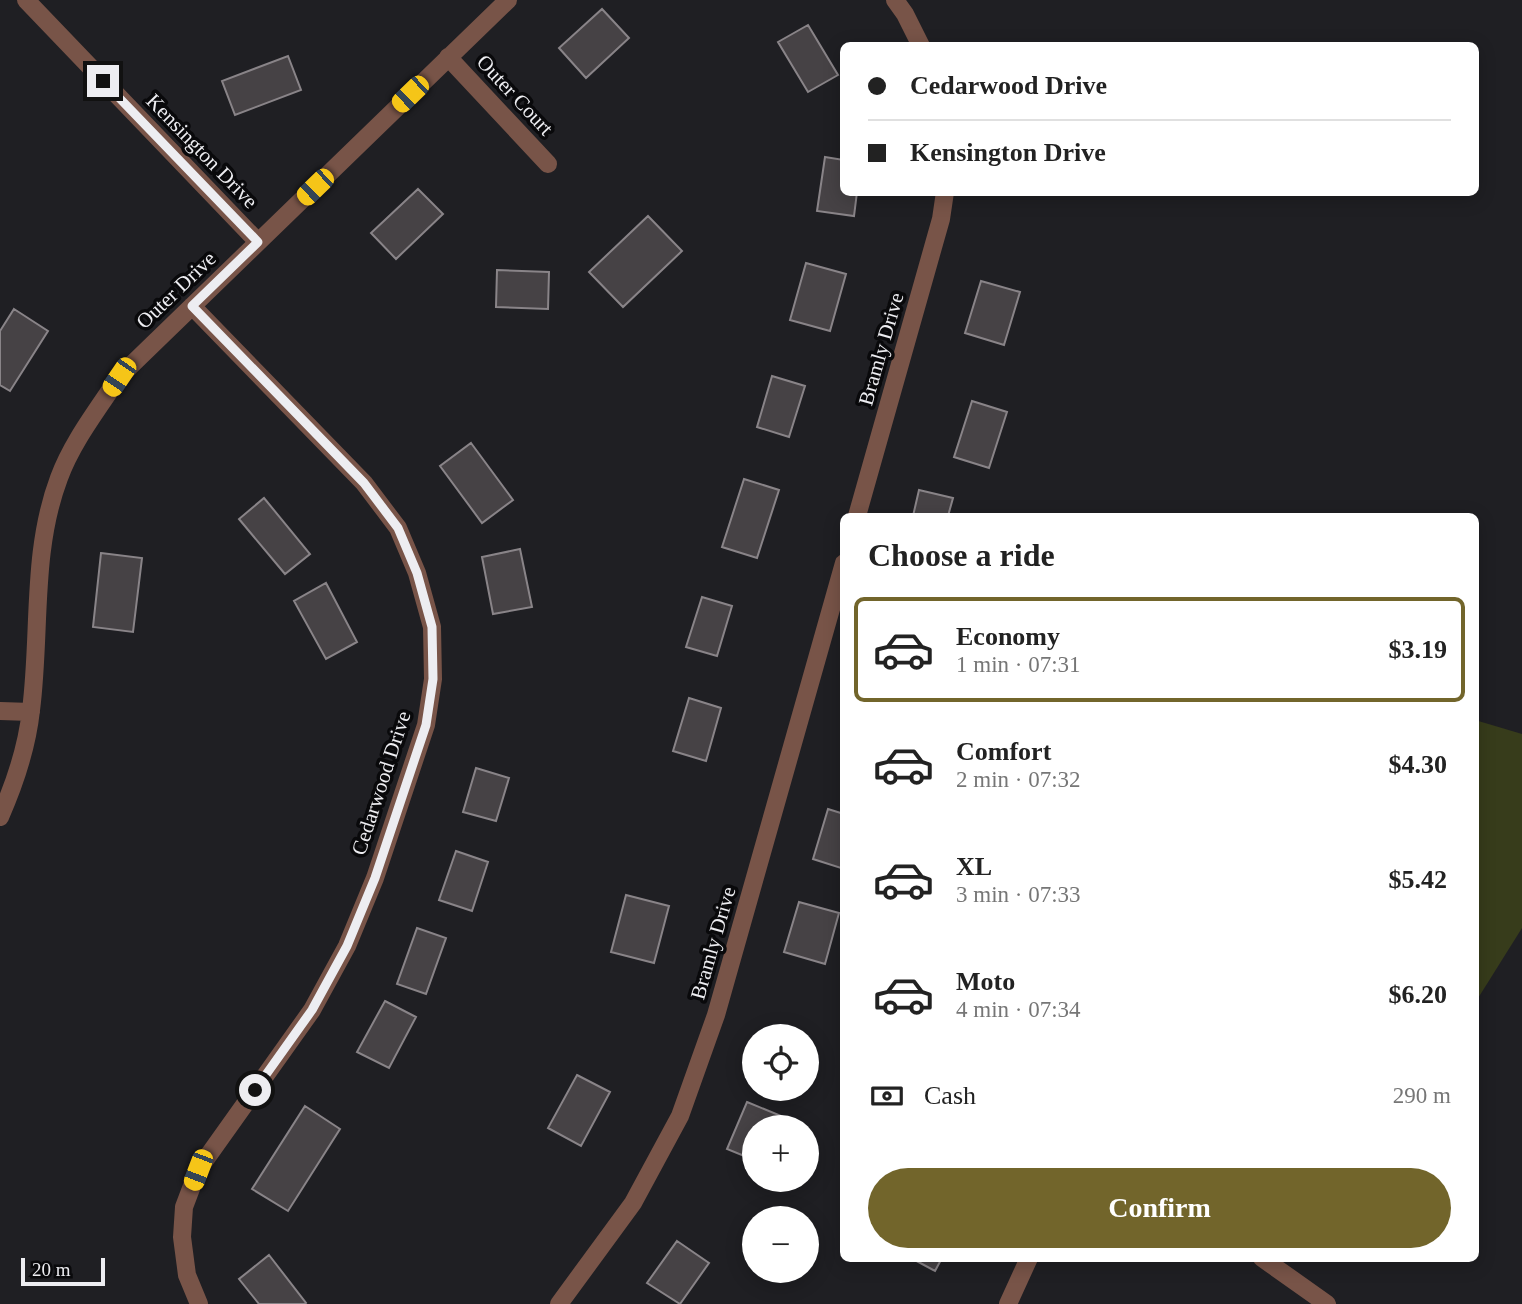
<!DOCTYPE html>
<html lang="en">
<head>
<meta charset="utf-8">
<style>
	:root { --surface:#fff; --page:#f6f6f6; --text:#222; --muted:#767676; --line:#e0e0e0; --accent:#72652b }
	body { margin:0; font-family:"Times New Roman",serif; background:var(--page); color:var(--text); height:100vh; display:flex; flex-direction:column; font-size:26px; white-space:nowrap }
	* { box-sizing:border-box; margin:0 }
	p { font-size:23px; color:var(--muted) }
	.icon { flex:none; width:38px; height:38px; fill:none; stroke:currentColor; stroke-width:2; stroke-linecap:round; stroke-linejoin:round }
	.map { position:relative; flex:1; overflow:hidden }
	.sheet { position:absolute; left:840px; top:513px; width:639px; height:749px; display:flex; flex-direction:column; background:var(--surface); border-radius:10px; box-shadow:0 4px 18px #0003 }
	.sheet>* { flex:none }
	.top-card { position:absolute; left:840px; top:42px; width:639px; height:154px; border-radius:10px; box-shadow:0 4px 18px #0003; display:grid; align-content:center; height:154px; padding:0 28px; background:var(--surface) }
	.fabs { position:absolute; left:742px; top:1024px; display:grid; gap:14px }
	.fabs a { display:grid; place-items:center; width:77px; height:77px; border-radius:50%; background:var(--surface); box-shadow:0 4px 18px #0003; font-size:35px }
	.scale { position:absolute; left:21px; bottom:18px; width:84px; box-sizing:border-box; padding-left:7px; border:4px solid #ededf1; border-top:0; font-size:19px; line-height:24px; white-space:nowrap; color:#ededf1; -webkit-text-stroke:5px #09090b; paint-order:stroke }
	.end { position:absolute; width:32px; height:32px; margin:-16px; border:9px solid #ededf1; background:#111; box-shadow:0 0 0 4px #111 }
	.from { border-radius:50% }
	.car { position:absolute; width:21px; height:42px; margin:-21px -10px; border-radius:9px; box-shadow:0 0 5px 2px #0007; background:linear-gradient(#f5c518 24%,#345 0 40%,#f5c518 0 76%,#345 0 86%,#f5c518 0) }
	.top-card b { display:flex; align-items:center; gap:24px; height:66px; font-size:26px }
	.top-card b+b { border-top:2px solid var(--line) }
	.top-card i { width:18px; height:18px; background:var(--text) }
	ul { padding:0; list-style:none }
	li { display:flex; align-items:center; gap:21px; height:105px; margin:0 14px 10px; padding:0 14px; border:4px solid transparent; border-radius:10px }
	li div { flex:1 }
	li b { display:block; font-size:26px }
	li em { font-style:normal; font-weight:700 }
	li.selected { border-color:var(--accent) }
	li>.icon { width:63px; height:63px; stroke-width:1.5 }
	h2 { padding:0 28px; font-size:32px; line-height:84px }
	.pay { display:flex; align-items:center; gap:18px; height:77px; padding:0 28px; font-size:26px }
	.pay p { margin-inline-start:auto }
	.action { display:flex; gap:14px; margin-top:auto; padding:14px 28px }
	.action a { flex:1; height:80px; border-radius:42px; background:var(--accent); color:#fff; font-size:28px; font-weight:700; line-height:80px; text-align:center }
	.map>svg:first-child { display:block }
	.green { fill:#373c1b }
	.building { fill:#464245; stroke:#898488; stroke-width:2 }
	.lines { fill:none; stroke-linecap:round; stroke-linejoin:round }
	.minor { stroke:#785448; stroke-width:18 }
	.route { stroke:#ededf1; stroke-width:9 }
	.labels { text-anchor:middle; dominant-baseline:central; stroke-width:7; stroke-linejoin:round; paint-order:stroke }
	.street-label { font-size:21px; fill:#ededf1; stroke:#09090b }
</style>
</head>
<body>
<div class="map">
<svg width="1522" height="1304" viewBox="0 0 1522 1304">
	<rect width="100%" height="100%" fill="#1f1f23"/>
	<path class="green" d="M1475 720 1522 734V928L1475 1003Z"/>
	<path class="building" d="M602 9 629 38 586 78 559 48Z
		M808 25 838 75 808 92 778 42Z
		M288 56 301 90 235 115 222 81Z
		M825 157 844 160V192H857L854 216 817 211Z
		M418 189 443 214 396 259 371 233Z
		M648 216 682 251 623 307 589 272Z
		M806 263 846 274 830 331 790 320Z
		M497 270 549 272 548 309 496 307Z
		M981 281 1020 292 1004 345 965 333Z
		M14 309 48 331 10 391 0 385V331Z
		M772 376 805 386 789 437 757 427Z
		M972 401 1007 412 989 468 954 457Z
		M471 443 513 500 482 523 440 466Z
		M744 479 779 490 757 558 722 547Z
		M919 490 953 498 948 516H913Z
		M264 498 310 554 285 574 239 519Z
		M520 549 532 607 493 614 482 557Z
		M101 553 142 558 133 632 93 627Z
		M326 583 357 642 326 659 294 601Z
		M702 597 732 606 717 656 686 647Z
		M689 698 721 708 706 761 673 751Z
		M476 768 509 778 496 821 463 812Z
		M828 809 844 814V869L813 859Z
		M456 851 488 862 472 911 439 900Z
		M626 895 669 906 654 963 611 952Z
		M799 902 839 913 825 964 784 952Z
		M417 928 446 938 426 994 397 984Z
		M385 1001 416 1017 389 1068 357 1052Z
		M577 1075 610 1092 581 1146 548 1128Z
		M747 1102 786 1118 782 1127H754V1160L727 1149Z
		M305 1106 340 1129 288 1211 252 1189Z
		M677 1241 709 1263 680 1304 647 1283Z
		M269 1255 306 1303 305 1304H259L239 1279Z
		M911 1258H942L935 1271Z"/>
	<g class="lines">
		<path class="minor" d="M26 0 258 242
			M895 0 905 14 921 46
			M448 57 548 164
			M192 306 364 483 398 528 417 573 432 627 433 679 426 725 375 878 347 946 312 1010 198 1170 184 1207 182 1237 187 1275 199 1304
			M857 516 941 219 945 192
			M0 711 31 712
			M0 817C15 783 27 747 31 710 41 632 31 552 59 478 72 442 98 409 119 377L508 0
			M1262 1258 1327 1304
			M559 1304 633 1203 680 1116 716 1015 844 563
			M1008 1304 1029 1258"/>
	</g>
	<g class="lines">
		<path class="route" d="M103 81 258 242 192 306 364 483 398 528 417 573 432 627 433 679 426 725 375 878 347 946 312 1010 255 1090"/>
	</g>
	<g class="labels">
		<g class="street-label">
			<text transform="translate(515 95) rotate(47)">Outer Court</text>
			<text transform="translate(202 151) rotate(46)">Kensington Drive</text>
			<text transform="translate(176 290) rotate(-44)">Outer Drive</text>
			<text transform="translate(881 349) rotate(-74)">Bramly Drive</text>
			<text transform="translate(381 783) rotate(-72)">Cedarwood Drive</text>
			<text transform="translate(713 943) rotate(-74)">Bramly Drive</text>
		</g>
	</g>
</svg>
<div class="fabs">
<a><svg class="icon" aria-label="locate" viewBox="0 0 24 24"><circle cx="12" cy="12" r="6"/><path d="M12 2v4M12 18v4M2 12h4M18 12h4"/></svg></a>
<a>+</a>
<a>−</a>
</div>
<div class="scale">20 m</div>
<i class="end from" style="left:255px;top:1090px"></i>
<i class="end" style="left:103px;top:81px"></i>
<i class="car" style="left:410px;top:94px;rotate:226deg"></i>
<i class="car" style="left:315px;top:187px;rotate:226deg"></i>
<i class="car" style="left:119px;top:377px;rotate:214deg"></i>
<i class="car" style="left:198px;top:1170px;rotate:201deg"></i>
<div class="top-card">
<b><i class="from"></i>Cedarwood Drive</b>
<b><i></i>Kensington Drive</b>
</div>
<section class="sheet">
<h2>Choose a ride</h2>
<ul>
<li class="selected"><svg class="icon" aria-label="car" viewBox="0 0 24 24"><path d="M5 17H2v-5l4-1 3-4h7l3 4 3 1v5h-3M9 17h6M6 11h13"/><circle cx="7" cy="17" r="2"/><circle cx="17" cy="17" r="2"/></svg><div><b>Economy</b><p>1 min · 07:31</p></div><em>$3.19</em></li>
<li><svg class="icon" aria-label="car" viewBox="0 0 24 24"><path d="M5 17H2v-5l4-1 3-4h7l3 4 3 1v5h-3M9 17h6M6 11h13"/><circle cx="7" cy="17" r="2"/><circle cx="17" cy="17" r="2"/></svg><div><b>Comfort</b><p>2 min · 07:32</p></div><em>$4.30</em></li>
<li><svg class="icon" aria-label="car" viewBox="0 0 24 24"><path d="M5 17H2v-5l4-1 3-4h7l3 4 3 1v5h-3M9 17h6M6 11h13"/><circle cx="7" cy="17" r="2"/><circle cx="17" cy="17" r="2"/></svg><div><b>XL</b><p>3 min · 07:33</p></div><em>$5.42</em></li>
<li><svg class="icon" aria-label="car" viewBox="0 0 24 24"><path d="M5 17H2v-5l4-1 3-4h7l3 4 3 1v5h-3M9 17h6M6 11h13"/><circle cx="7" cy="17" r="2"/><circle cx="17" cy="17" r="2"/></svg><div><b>Moto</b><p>4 min · 07:34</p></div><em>$6.20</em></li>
</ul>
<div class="pay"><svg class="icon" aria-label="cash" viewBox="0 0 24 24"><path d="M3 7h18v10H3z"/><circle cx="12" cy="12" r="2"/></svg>Cash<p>290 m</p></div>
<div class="action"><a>Confirm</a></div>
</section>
</div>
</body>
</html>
